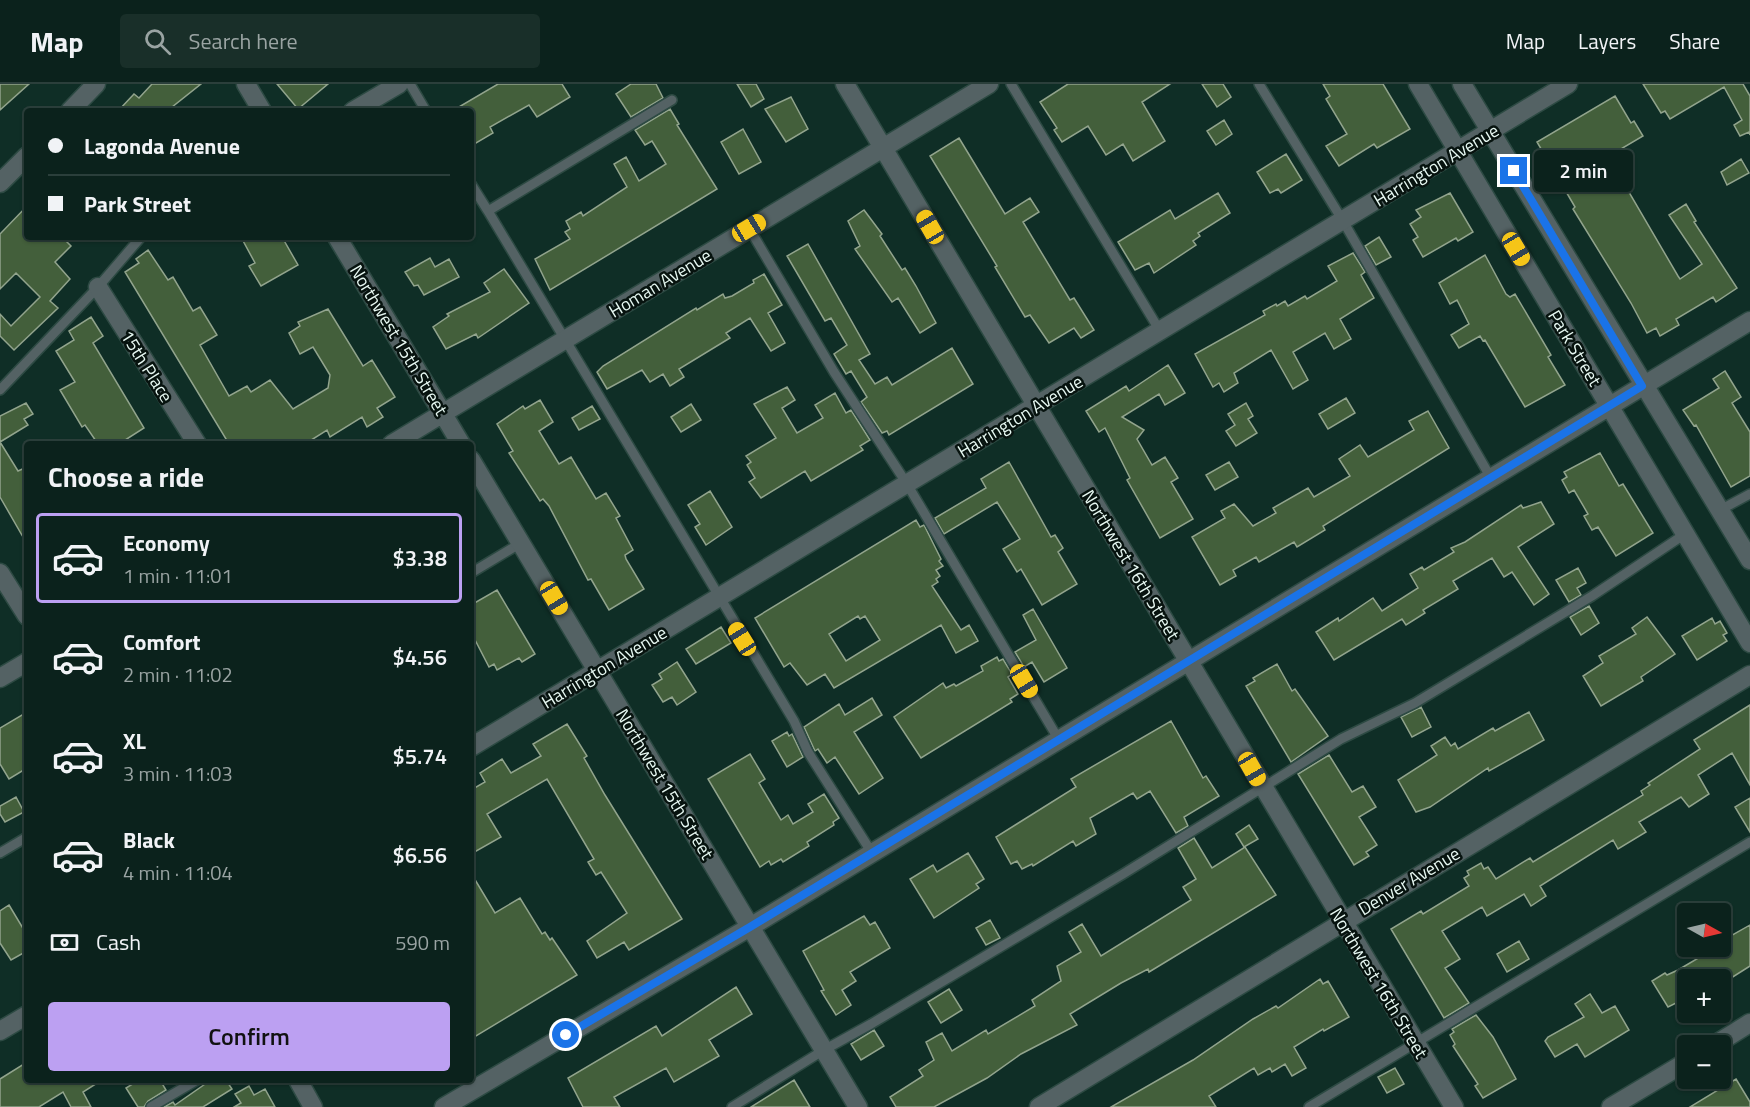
<!DOCTYPE html>
<html lang="en">
<head>
<meta charset="utf-8">
<style>
	:root { --surface:#0b221c; --page:#192f29; --text:#f1f3f6; --muted:#9aa4a3; --line:#2b3f3b; --accent:#bca0f2 }
	body { margin:0; font-family:"Titillium Web",sans-serif; background:var(--page); color:var(--text); height:100vh; display:flex; flex-direction:column; font-size:22px; white-space:nowrap }
	* { box-sizing:border-box; margin:0 }
	p { font-size:20px; color:var(--muted) }
	.icon { flex:none; width:33px; height:33px; fill:none; stroke:currentColor; stroke-width:2; stroke-linecap:round; stroke-linejoin:round }
	.map { position:relative; flex:1; overflow:hidden }
	.panel { position:absolute; left:24px; top:357px; width:450px; height:642px; display:flex; flex-direction:column; background:var(--surface); border-radius:6px; box-shadow:0 2px 4px #0004,0 0 0 2px var(--line) }
	.panel>* { flex:none }
	.top-card { position:absolute; left:24px; top:24px; width:450px; height:132px; border-radius:6px; box-shadow:0 2px 4px #0004,0 0 0 2px var(--line); display:grid; align-content:center; height:132px; padding:0 24px; background:var(--surface) }
	.needle { width:39px; rotate:98deg }
	.buttons { position:absolute; left:1677px; top:819px; display:grid; gap:12px }
	.buttons a { display:grid; place-items:center; width:54px; height:54px; border-radius:6px; background:var(--surface); box-shadow:0 2px 4px #0004,0 0 0 2px var(--line); font-size:30px }
	.end { position:absolute; width:27px; height:27px; margin:-14px; border:8px solid #1a73e8; background:#fff; box-shadow:0 0 0 3px #fff }
	.from { border-radius:50% }
	.bubble { position:absolute; height:42px; border-radius:6px; background:var(--surface); box-shadow:0 2px 4px #0004,0 0 0 2px var(--line); font-size:20px; font-weight:600; line-height:42px; text-align:center }
	.car { position:absolute; width:18px; height:36px; margin:-18px -9px; border-radius:8px; box-shadow:0 0 4px 2px #0007; background:linear-gradient(#f5c518 24%,#345 0 40%,#f5c518 0 76%,#345 0 86%,#f5c518 0) }
	.top-card b { display:flex; align-items:center; gap:21px; height:57px; font-size:22px }
	.top-card b+b { border-top:2px solid var(--line) }
	.top-card i { width:15px; height:15px; background:var(--text) }
	ul { padding:0; list-style:none }
	li { display:flex; align-items:center; gap:18px; height:90px; margin:0 12px 9px; padding:0 12px; border:3px solid transparent; border-radius:6px }
	li div { flex:1 }
	li b { display:block; font-size:22px }
	li em { font-style:normal; font-weight:600 }
	li.current { border-color:var(--accent) }
	li>.icon { width:54px; height:54px; stroke-width:1.5 }
	h2 { padding:0 24px; font-size:27px; line-height:72px }
	.pay { display:flex; align-items:center; gap:15px; height:66px; padding:0 24px; font-size:22px }
	.pay p { margin-inline-start:auto }
	.button { display:flex; gap:12px; margin-top:auto; padding:12px 24px }
	.button a { flex:1; height:69px; border-radius:6px; background:var(--accent); color:#111; font-size:24px; font-weight:600; line-height:69px; text-align:center }
	header { display:flex; align-items:center; gap:36px; box-sizing:border-box; height:84px; padding:0 30px; background:var(--surface); border-bottom:2px solid var(--line) }
	header strong { font-size:28px }
	nav { display:flex; gap:33px; margin-inline-start:auto; font-size:21px }
	.search { width:420px; height:54px; background:var(--page); display:flex; align-items:center; gap:15px; box-sizing:border-box; padding:0 21px; border-radius:6px; color:var(--muted); font-size:22px }
	.map>svg:first-child { display:block }
	.building { fill:#435f3b; stroke:#92a48d; stroke-width:1.5; fill-rule:evenodd }
	.lines { fill:none; stroke-linecap:round; stroke-linejoin:round }
	.lane-casing { stroke:#2d4a43; stroke-width:12 }
	.street-casing { stroke:#2d4a43; stroke-width:21 }
	.lane { stroke:#546264; stroke-width:9 }
	.street { stroke:#546264; stroke-width:18 }
	.route { stroke:#1a73e8; stroke-width:8 }
	.labels { text-anchor:middle; dominant-baseline:central; stroke-width:5; stroke-linejoin:round; paint-order:stroke }
	.street-label { font-size:18px; fill:#e7f8f2; stroke:#07130f }
</style>
</head>
<body>
<header>
<strong>Map</strong>
<div class="search"><svg class="icon" aria-label="search" viewBox="0 0 24 24"><circle cx="10" cy="10" r="6"/><path d="M15 15l6 6"/></svg>Search here</div>
<nav><a>Map</a><a>Layers</a><a>Share</a></nav>
</header>
<div class="map">
<svg width="1750" height="1023" viewBox="0 0 1750 1023">
	<rect width="100%" height="100%" fill="#0f2e26"/>
	<path class="building" d="M0 0H29L0 26Z
		M152 0H201L167 27H118L134 10 139 14Z
		M277 0H328L298 25Z
		M498 0H562L570 13 537 33 529 21 490 43 493 49 471 62V27H452Z
		M631 0H656L663 14 631 33 616 10Z
		M737 0H756L764 15 751 23Z
		M1068 0H1170L1142 18 1165 57 1133 77 1123 60 1106 71 1088 42 1062 58 1054 46 1057 44 1040 18Z
		M1202 0H1223L1231 13 1217 23Z
		M1323 0H1383L1410 45 1377 64 1374 60 1339 82 1326 62 1347 50 1326 15 1330 12Z
		M1643 0H1743L1750 12V51L1749 48 1740 52 1734 41 1742 36 1724 3 1670 35 1665 27 1661 29Z
		M1615 12 1631 39 1634 37 1643 52 1614 69 1629 94 1623 98 1678 192 1680 195 1702 180 1669 131 1686 120 1696 137 1694 138 1737 204 1716 218 1713 213 1676 235 1679 241 1660 252 1656 244 1647 249 1631 219 1573 125 1575 123 1537 58Z
		M791 13 808 45 786 58 765 25Z
		M670 25 679 40 677 41 717 105 550 206 535 175 570 155 565 148 570 145 566 137 581 128 583 132 627 103 614 80 626 73 639 97 666 80 652 57 645 61 635 46Z
		M1224 36 1232 50 1216 61 1207 47Z
		M743 45 761 78 739 90 721 58Z
		M959 54 1005 130 1030 114 1039 128 1023 138 1070 216 1074 214 1094 246 1081 254 1074 244 1049 259 1030 231 1025 233 995 183 997 182 930 72Z
		M1286 70 1302 96 1281 109 1278 105 1270 109 1257 88Z
		M1741 75 1749 89 1727 101 1721 88Z
		M1218 109 1230 129 1198 149 1200 152 1193 157 1196 161 1154 189 1149 179 1135 186 1118 158 1170 126 1175 135Z
		M1450 109 1473 148 1458 157 1456 154 1423 173 1413 156 1418 153 1410 140 1421 133 1416 126Z
		M27 122V153H62L71 162 55 178 70 195 50 217 58 224 14 266 0 252V230L11 242 40 213 16 189 0 205V150Z
		M864 126 882 150 880 152 902 186 905 184 916 202 936 239 920 249 898 214 892 218 855 165 860 162 848 137Z
		M241 153H282L298 181 261 202 249 182 255 179Z
		M1379 153 1391 173 1376 181 1365 162Z
		M808 160 870 270 859 276 875 300 887 293 892 301 952 264 973 300 889 351 887 347 882 349 861 318 867 313 851 287 846 290 834 270 847 261 831 234 825 237 787 172Z
		M148 166 168 196 173 193 193 227 200 223 217 251 200 261 229 312 247 302 251 308 270 296 293 325 328 304 330 291 313 263 300 270 289 249 300 242 298 238 328 225 363 282 372 276 395 313 377 324 383 333 367 343 362 333 330 353 327 346 305 360H229L125 188 139 179 136 175Z
		M1353 169 1365 188 1361 191 1374 214 1340 235 1351 255 1334 265 1325 249 1293 268 1308 296 1293 305 1271 266 1234 289 1238 299 1224 308 1219 299 1213 303 1195 270 1265 231 1263 227 1276 220 1277 222 1285 217 1288 222 1305 212 1307 215 1337 197 1328 182Z
		M1485 171 1506 210 1510 213 1515 210 1551 271 1548 273 1565 301 1525 323 1485 256 1483 257 1480 252 1459 264 1451 251 1469 240 1457 216 1450 220 1439 199Z
		M430 174 435 183 449 175 459 193 424 211 418 201 414 202 405 188Z
		M504 185 529 219 478 254 476 250 446 265 433 243 449 232 447 230 490 208 484 199Z
		M764 190 782 221 768 229 785 259 771 267 750 234 726 249 730 254 679 285 684 293 670 302 663 290 650 298 642 286 607 305 597 288 603 282 696 224 697 226 723 210 725 214 732 212 754 199 753 196Z
		M91 233 103 252 93 259 144 344 119 360H98L85 341 82 343 60 306 75 298 56 267 74 256 69 247Z
		M1168 281 1185 309 1165 321 1159 310 1122 333 1144 346 1137 355 1152 381 1165 373 1178 394 1171 398 1193 435 1160 454 1127 396 1130 394 1105 344 1099 348 1086 327 1126 302 1129 307Z
		M1725 287 1741 313 1732 319 1750 348V392L1731 403 1696 341 1694 342 1683 326 1719 304 1713 295Z
		M787 303 795 316 782 324 797 349 823 334 815 321 835 309 846 329 851 326 870 356 860 362 863 366 811 397 805 387 761 414 749 398 755 394 747 381 751 378 746 372 776 354 754 320Z
		M1346 314 1355 329 1328 345 1319 330Z
		M540 316 553 338 539 347 559 380 571 373 596 415 606 409 620 432 616 434 633 466 625 471 626 475 644 505 609 526 591 495 588 496 549 422 543 415 540 417 509 369 513 367 497 340 523 322 525 325Z
		M26 319 33 330 24 335 28 341 0 358 18 387 27 383V460L0 413V332Z
		M1246 319 1253 332 1248 335 1257 349 1236 362 1226 347 1235 341 1228 330Z
		M691 320 701 336 681 348 671 333Z
		M592 322 600 335 579 346 572 334Z
		M1428 327 1449 364 1323 442 1325 446 1297 463 1294 458 1259 478 1256 473 1233 486 1236 492 1220 501 1192 453 1225 434 1221 427 1234 420 1253 442 1276 429 1273 424 1308 404 1314 413 1350 392 1339 375 1360 361 1368 373 1414 346 1409 337Z
		M1600 369 1619 402 1623 400 1653 449 1616 472 1598 443 1592 446 1584 432 1588 430 1574 406 1569 409 1562 396 1567 393 1564 388Z
		M1009 378 1051 453 1055 451 1063 464 1058 468 1077 500 1042 521 1021 485 1017 488 1003 465 1020 455 997 418 944 450 935 434 986 404 981 395Z
		M1229 378 1238 393 1215 406 1206 391Z
		M710 407 732 443 706 461 695 443 700 440 688 421Z
		M1541 418 1554 440 1518 463 1549 510 1534 521 1512 488 1504 493 1492 474 1453 497 1458 505 1423 526 1425 529 1406 541 1402 535 1334 576 1316 548 1338 534 1339 537 1373 514 1382 527 1418 504 1410 490 1422 483 1424 486 1454 468 1451 464 1465 458 1521 421 1523 424Z
		M916 436 920 443 924 441 941 475 939 477 943 482 936 486 940 492 936 495 938 498 932 502 961 546 969 541 978 557 956 569 941 541 834 604 825 590 807 601 790 579 784 583 755 534ZM858 532 860 535 865 532 880 556 846 577 829 550Z
		M1578 484 1586 499 1577 504 1581 511 1569 518 1556 496Z
		M497 506 535 570 522 578 519 574 497 586 494 580 489 583 471 548V521Z
		M1589 522 1599 539 1581 551 1570 533Z
		M1033 525 1067 584 1044 598 1032 578 1024 583 1015 568 1036 556 1023 531Z
		M1647 533 1675 570 1641 593 1643 597 1601 622 1583 592 1603 579 1599 572 1636 550 1632 544Z
		M1712 534 1715 540 1720 537 1727 549 1723 551 1727 557 1697 576 1682 552Z
		M721 543 731 559 696 580 686 565Z
		M997 573 999 577 1003 575 1012 590 1008 593 1018 610 1010 615 1012 618 921 674 894 633 943 599 946 604 954 600 956 602 983 587 981 582Z
		M677 578 696 608 677 621 672 613 663 618 652 601 662 595 659 590Z
		M1277 580 1292 607 1295 605 1328 652 1291 678 1246 602 1255 597 1253 594Z
		M872 614 882 631 854 648 883 694 859 710 835 673 827 679 818 665 815 667 804 643 839 620 845 631Z
		M1750 621V701L1732 669 1698 691 1709 710 1689 723 1681 713 1639 738 1646 748 1618 765 1613 756 1540 802 1546 812 1531 822 1524 810 1487 832 1482 823 1442 847 1460 875 1445 884 1469 919 1444 934 1391 845 1421 827 1423 830 1469 802 1464 794 1469 791 1467 787 1481 779 1484 785 1488 783 1496 795 1530 774 1533 778 1643 711 1641 707 1650 701 1648 699 1700 665 1694 656Z
		M1421 623 1431 643 1412 653 1401 633Z
		M27 628V684L9 695 0 680V644Z
		M1529 628 1544 656 1489 687 1488 684 1430 723 1416 728 1398 696 1437 671 1431 662 1445 653 1451 662 1455 659 1458 665 1493 644 1495 647Z
		M1171 637 1203 694 1206 692 1219 712 1184 733 1188 742 1176 749 1150 707 1137 715 1133 709 1090 734 1096 750 1076 762 1073 757 1033 782 1032 780 1022 785 1017 777 1011 780 996 753 1076 703 1071 695Z
		M567 640 587 672 584 674 605 711 682 835 629 866 624 858 597 874 587 857 627 829 601 788 596 791 588 778 594 775 547 695 487 730 501 753 471 770V706L485 698 480 689 502 675 511 689 541 672 533 660Z
		M787 648 789 652 792 650 803 673 787 683 772 657Z
		M750 670 765 695 759 699 781 736 788 731 793 740 813 728 808 720 824 710 839 734 833 738 834 741 807 758 809 762 783 778 781 775 771 781 769 777 760 783 708 695Z
		M1329 671 1352 708 1363 702 1376 723 1359 733 1377 761 1366 768 1369 772 1354 781 1298 690Z
		M16 713 24 728 5 738 0 730V722Z
		M1750 714V748L1735 723Z
		M1249 741 1258 755 1244 763 1236 750Z
		M1194 754 1212 784 1245 763 1276 811 1149 888 1148 885 1121 899 1070 930 1077 941 1021 970 987 994 934 1023H896L890 1013 923 992 919 986 934 976 926 958 942 949 952 967 986 946 988 950 1035 922 1032 916 1061 897 1057 882 1081 868 1069 848 1082 840 1101 872 1191 816 1183 803 1196 795 1178 764Z
		M968 769 984 795 976 800 979 804 934 834 910 795 933 781 937 788Z
		M471 789 495 829 520 814 542 850 545 848 550 856 552 854 577 891 471 955Z
		M9 821 27 851V867L11 876 0 859V827Z
		M864 832 870 841 875 838 890 864 850 888 856 897 842 906 851 921 836 931 821 907 824 906 803 867Z
		M990 836 1000 854 986 861 976 844Z
		M1750 841V882L1728 896H1688V933L1678 918 1668 923 1652 897 1665 889 1667 891 1678 886 1707 869 1703 862H1720V858Z
		M1519 857 1529 875 1507 888 1497 870Z
		M1320 895 1323 900 1328 897 1349 933 1324 947 1323 945 1294 963 1306 984 1292 992 1285 980 1272 988 1270 984 1258 991 1254 984 1209 1012 1216 1023H1111L1193 976 1253 935 1276 922 1278 924Z
		M736 903 752 930 709 956 719 972 674 998 666 984 614 1013 620 1023H583L568 994 656 942 662 952Z
		M949 905 962 926 941 939 928 918Z
		M1590 910 1602 929 1615 922 1629 946 1585 973 1577 960 1555 973 1545 957 1548 953 1584 933 1575 920Z
		M1476 931 1493 953 1516 995 1483 1014 1475 1002 1478 1000 1453 962 1455 960 1450 951 1454 948 1452 945Z
		M874 946 884 962 861 976 851 960Z
		M27 978V996H102L83 1008 91 1023H71L63 1008 39 1023H0V995Z
		M1395 984 1404 1000 1387 1009 1378 993Z
		M1736 995 1750 1018V1023H1690Z
		M139 996H160L166 1006 148 1017 144 1023H138L126 1004Z
		M211 996H226L232 1005 203 1023H164L173 1018 175 1021Z
		M794 996 810 1023H751Z
		M249 1002 254 1011 265 1005 275 1023H234L241 1019 235 1010Z"/>
	<g class="lines">
		<defs>
			<path id="lane" d="M410 0 426 27
				M1011 0 1160 247
				M1259 0 1343 137 1491 394
				M672 16 488 127 794 637 808 668 872 769
				M471 100 488 127
				M749 144 834 288 907 400 1059 656
				M0 306 98 203 141 153
				M1720 426 1750 410
				M471 489 521 459
				M0 769 27 753
				M151 1023 197 996
				M732 1023 824 966 871 940 1123 790 1341 655 1415 619 1592 512 1685 450
				M1309 1023 1750 758"/>
			<path id="street" d="M246 0 262 27
				M845 0 1454 1023
				M1418 0 1750 559
				M1462 0 1750 476
				M70 27 96 0
				M353 27 399 0
				M0 99 27 72
				M337 153 461 360
				M98 203 197 360
				M392 360 989 0
				M471 376 858 1023
				M0 489 27 532
				M0 594 27 578
				M471 663 1568 0
				M0 947 27 931
				M1713 962 1750 939
				M298 996 313 1023
				M444 1023 750 843 1750 237
				M1039 1023 1750 591
				M1611 1023 1688 977"/>
		</defs>
		<use href="#lane" class="lane-casing"/>
		<use href="#street" class="street-casing"/>
		<use href="#lane" class="lane"/>
		<use href="#street" class="street"/>
	</g>
	<g class="lines">
		<path class="route" d="M566 951 750 843 1642 302 1514 87"/>
	</g>
	<g class="labels">
		<g class="street-label">
			<text transform="translate(1436 81) rotate(-31)">Harrington Avenue</text>
			<text transform="translate(660 199) rotate(-31)">Homan Avenue</text>
			<text transform="translate(399 256) rotate(59)">Northwest 15th Street</text>
			<text transform="translate(1575 264) rotate(59)">Park Street</text>
			<text transform="translate(147 282) rotate(58)">15th Place</text>
			<text transform="translate(1020 332) rotate(-31)">Harrington Avenue</text>
			<text transform="translate(1131 481) rotate(59)">Northwest 16th Street</text>
			<text transform="translate(604 583) rotate(-31)">Harrington Avenue</text>
			<text transform="translate(665 700) rotate(59)">Northwest 15th Street</text>
			<text transform="translate(1409 797) rotate(-31)">Denver Avenue</text>
			<text transform="translate(1379 899) rotate(59)">Northwest 16th Street</text>
		</g>
	</g>
</svg>
<div class="buttons">
<a><svg class="needle" viewBox="-14 -14 28 28"><path d="M0-13l5 13h-10z" fill="#e53935"/><path d="M0 13l5-13h-10z" fill="#9aa4a3"/></svg></a>
<a>+</a>
<a>−</a>
</div>
<i class="end from" style="left:566px;top:951px"></i>
<i class="end" style="left:1514px;top:87px"></i>
<div class="bubble" style="left:1534px;top:66px;width:99px">2 min</div>
<i class="car" style="left:930px;top:143px;rotate:330deg"></i>
<i class="car" style="left:749px;top:144px;rotate:59deg"></i>
<i class="car" style="left:1516px;top:165px;rotate:149deg"></i>
<i class="car" style="left:554px;top:514px;rotate:149deg"></i>
<i class="car" style="left:742px;top:555px;rotate:328deg"></i>
<i class="car" style="left:1024px;top:597px;rotate:149deg"></i>
<i class="car" style="left:1252px;top:685px;rotate:150deg"></i>
<div class="top-card">
<b><i class="from"></i>Lagonda Avenue</b>
<b><i></i>Park Street</b>
</div>
<section class="panel">
<h2>Choose a ride</h2>
<ul>
<li class="current"><svg class="icon" aria-label="car" viewBox="0 0 24 24"><path d="M5 17H2v-5l4-1 3-4h7l3 4 3 1v5h-3M9 17h6M6 11h13"/><circle cx="7" cy="17" r="2"/><circle cx="17" cy="17" r="2"/></svg><div><b>Economy</b><p>1 min · 11:01</p></div><em>$3.38</em></li>
<li><svg class="icon" aria-label="car" viewBox="0 0 24 24"><path d="M5 17H2v-5l4-1 3-4h7l3 4 3 1v5h-3M9 17h6M6 11h13"/><circle cx="7" cy="17" r="2"/><circle cx="17" cy="17" r="2"/></svg><div><b>Comfort</b><p>2 min · 11:02</p></div><em>$4.56</em></li>
<li><svg class="icon" aria-label="car" viewBox="0 0 24 24"><path d="M5 17H2v-5l4-1 3-4h7l3 4 3 1v5h-3M9 17h6M6 11h13"/><circle cx="7" cy="17" r="2"/><circle cx="17" cy="17" r="2"/></svg><div><b>XL</b><p>3 min · 11:03</p></div><em>$5.74</em></li>
<li><svg class="icon" aria-label="car" viewBox="0 0 24 24"><path d="M5 17H2v-5l4-1 3-4h7l3 4 3 1v5h-3M9 17h6M6 11h13"/><circle cx="7" cy="17" r="2"/><circle cx="17" cy="17" r="2"/></svg><div><b>Black</b><p>4 min · 11:04</p></div><em>$6.56</em></li>
</ul>
<div class="pay"><svg class="icon" aria-label="cash" viewBox="0 0 24 24"><path d="M3 7h18v10H3z"/><circle cx="12" cy="12" r="2"/></svg>Cash<p>590 m</p></div>
<div class="button"><a>Confirm</a></div>
</section>
</div>
</body>
</html>
